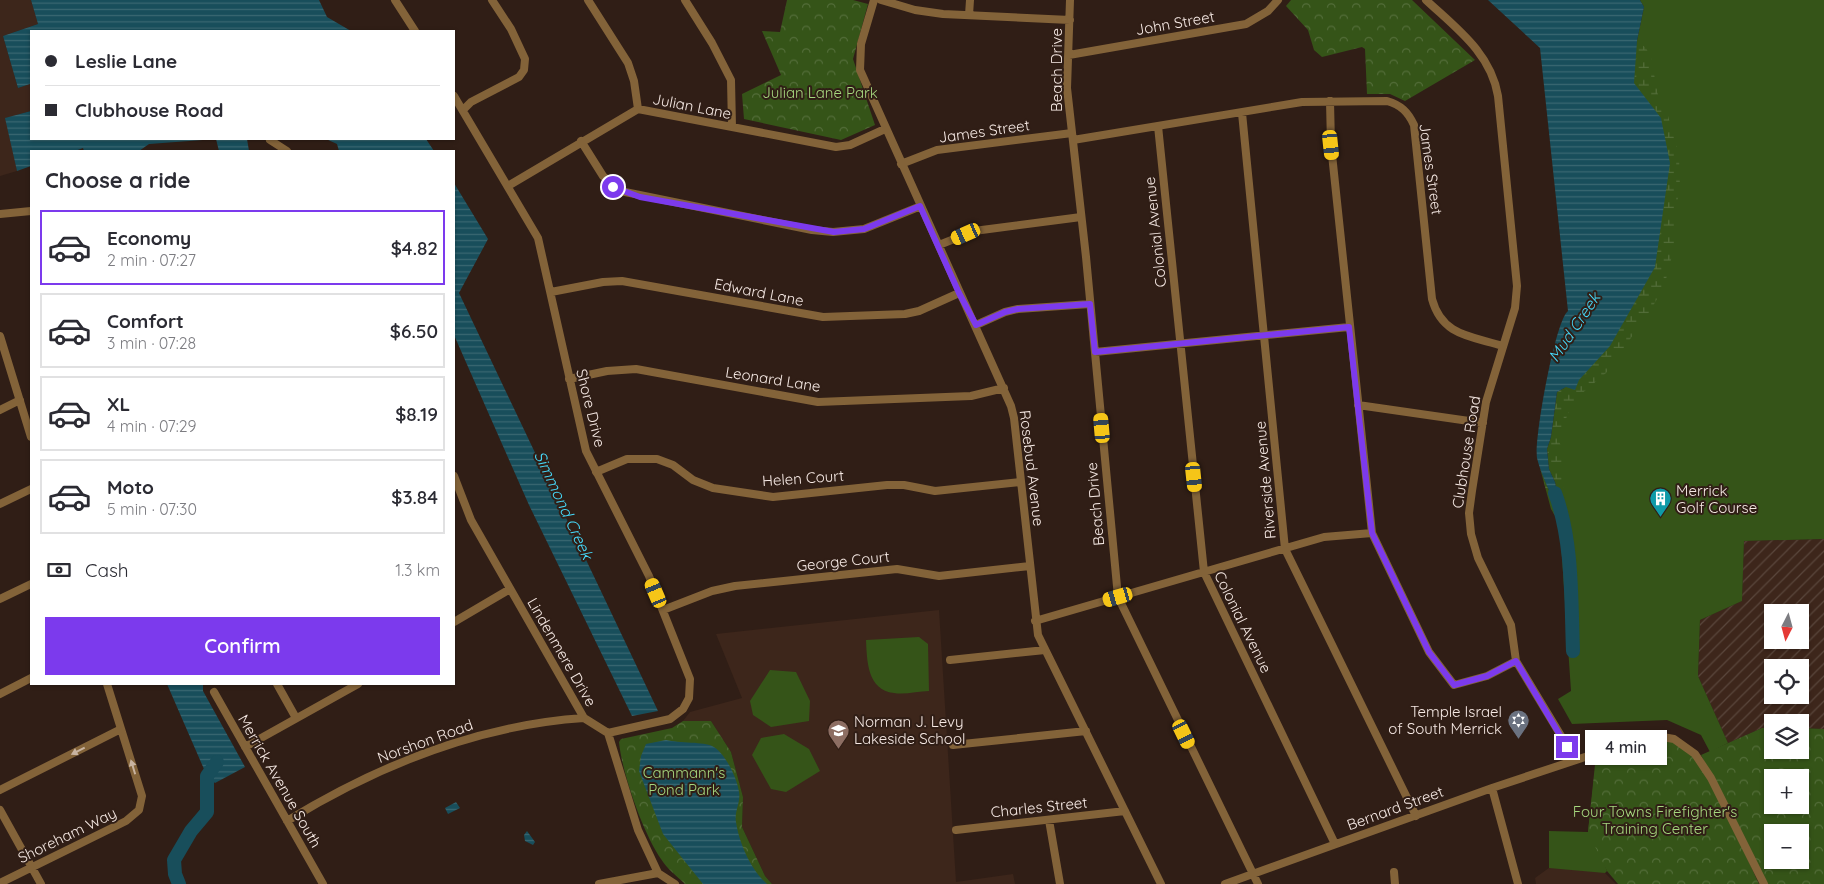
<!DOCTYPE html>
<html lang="en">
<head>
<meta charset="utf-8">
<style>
	:root { --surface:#fff; --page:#f2f2f3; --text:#2b2b33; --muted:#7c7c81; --line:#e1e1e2; --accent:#7c3aed }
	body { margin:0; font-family:Quicksand,sans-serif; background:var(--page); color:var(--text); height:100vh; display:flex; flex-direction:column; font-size:19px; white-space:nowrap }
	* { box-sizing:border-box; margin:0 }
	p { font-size:16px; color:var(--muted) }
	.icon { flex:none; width:28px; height:28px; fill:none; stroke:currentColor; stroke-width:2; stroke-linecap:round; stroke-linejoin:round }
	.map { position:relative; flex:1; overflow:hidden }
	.panel { position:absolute; left:30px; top:150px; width:425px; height:535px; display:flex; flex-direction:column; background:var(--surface); border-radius:0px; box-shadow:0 1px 4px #0004 }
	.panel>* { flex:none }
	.banner { position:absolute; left:30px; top:30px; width:425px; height:110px; border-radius:0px; box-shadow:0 1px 4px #0004; display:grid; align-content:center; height:110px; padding:0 15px; background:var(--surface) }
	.needle { width:32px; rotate:186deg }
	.tools { position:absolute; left:1764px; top:604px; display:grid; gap:10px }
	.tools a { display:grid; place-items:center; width:45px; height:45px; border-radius:0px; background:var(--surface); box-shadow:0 1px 4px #0004; font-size:25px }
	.end { position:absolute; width:22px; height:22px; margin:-11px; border:6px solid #7c3aed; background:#fff; box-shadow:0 0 0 2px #fff }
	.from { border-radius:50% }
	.bubble { position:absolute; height:35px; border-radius:0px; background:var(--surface); box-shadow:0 1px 4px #0004; font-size:16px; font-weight:600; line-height:35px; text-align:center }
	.car { position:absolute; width:15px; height:30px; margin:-15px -8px; border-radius:6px; box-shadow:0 0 4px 1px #0007; background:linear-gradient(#f5c518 24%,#345 0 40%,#f5c518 0 76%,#345 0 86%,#f5c518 0) }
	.banner b { display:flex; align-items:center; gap:18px; height:48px; font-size:19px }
	.banner b+b { border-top:1px solid var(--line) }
	.banner i { width:12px; height:12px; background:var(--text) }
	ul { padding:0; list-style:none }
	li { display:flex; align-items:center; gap:15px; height:75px; margin:0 10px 8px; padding:0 5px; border:2px solid var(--line); border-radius:0px }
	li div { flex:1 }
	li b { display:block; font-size:19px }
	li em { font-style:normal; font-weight:600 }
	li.selected { border-color:var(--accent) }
	li>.icon { width:45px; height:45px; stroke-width:1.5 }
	h2 { padding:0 15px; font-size:22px; line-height:60px }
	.pay { display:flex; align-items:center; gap:12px; height:55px; padding:0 15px; font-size:19px }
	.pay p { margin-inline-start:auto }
	.primary-button { display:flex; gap:10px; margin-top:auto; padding:10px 15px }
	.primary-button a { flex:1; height:58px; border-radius:0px; background:var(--accent); color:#fff; font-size:20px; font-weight:600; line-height:58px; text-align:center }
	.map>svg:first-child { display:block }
	.built { fill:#3d261b }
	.industrial { fill:url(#industrial-furrows); fill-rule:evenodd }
	.green { fill:#355418 }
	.wetland { fill:url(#wetland-marsh) }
	.park { fill:url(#park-crowns); fill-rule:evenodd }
	.water { fill:url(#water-rules) }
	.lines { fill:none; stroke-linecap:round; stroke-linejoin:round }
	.river { stroke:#184e5b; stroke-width:14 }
	.minor { stroke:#836339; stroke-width:8 }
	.oneway { fill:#c8b3a0 }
	.route { stroke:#7c3aed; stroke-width:6 }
	.labels { text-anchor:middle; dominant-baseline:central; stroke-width:4; stroke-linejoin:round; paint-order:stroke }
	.street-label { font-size:15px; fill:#f6e9e4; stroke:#301e16 }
	.park-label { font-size:15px; fill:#a6d87f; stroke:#301e16 }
	.poi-label { font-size:15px; fill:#f6e9e4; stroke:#301e16; text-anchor:start }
	.water-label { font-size:16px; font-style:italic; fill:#46d9fa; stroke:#301e16 }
</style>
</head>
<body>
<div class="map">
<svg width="1824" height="884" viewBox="0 0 1824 884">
	<defs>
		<pattern id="industrial-furrows" width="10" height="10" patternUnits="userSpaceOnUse" patternTransform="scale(1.25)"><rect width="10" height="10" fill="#3d261b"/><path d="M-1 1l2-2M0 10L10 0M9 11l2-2" fill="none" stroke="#5a463c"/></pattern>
		<pattern id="wetland-marsh" width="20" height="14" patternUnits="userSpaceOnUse" patternTransform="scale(1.25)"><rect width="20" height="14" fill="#355418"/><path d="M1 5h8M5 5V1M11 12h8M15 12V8" fill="none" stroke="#536d39"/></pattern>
		<pattern id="park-crowns" width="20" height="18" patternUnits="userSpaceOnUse" patternTransform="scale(1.25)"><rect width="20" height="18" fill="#355418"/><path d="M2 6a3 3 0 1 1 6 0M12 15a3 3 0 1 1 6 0" fill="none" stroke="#536d39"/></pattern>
		<pattern id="water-rules" width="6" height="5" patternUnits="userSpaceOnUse" patternTransform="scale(1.25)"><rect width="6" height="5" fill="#184e5b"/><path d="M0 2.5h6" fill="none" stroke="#3a6872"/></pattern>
	</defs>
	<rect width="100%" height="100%" fill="#301e16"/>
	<path class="built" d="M0 0H31L38 24 3 36 18 88 30 84 31 111 6 118 17 171 0 176Z
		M939 610 956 882 1013 874 1015 884H772L765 876 742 827 743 797 731 752 711 721H683L690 712 742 698 716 634Z
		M1553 865 1601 869 1616 884H1536L1535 878Z"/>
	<path class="industrial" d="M1824 539V729L1800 728V722H1772V728H1762L1728 743 1698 676 1700 620 1742 601 1744 541ZM1772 612H1800V640H1772ZM1772 668H1800V695H1772Z"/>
	<path class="green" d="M1640 0H1824V539L1744 541 1742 601 1700 620 1698 676 1728 743 1710 752 1701 735 1667 720 1572 724 1558 699 1571 691 1554 439 1644 7Z
		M919 637 928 644 929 691C918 691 905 695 894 693 867 690 867 660 866 640Z
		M770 670 796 672 810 701 809 721 771 727 753 715 750 701Z
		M784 734 809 749 820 771 786 792 771 789 752 755 761 738Z
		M1594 779 1596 840 1607 871 1605 873 1549 868V831L1588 832Z"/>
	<path class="wetland" d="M1637 41 1646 48 1651 58 1658 95 1668 116 1679 156 1680 190 1676 206 1674 248 1664 287 1650 311 1606 373 1580 395 1569 411 1558 439 1563 451 1562 477 1566 512 1560 524 1551 509 1540 468 1554 503 1561 509 1555 482 1549 469 1547 449 1551 437 1557 392 1566 387 1575 390 1579 380 1610 346 1661 118 1634 83Z"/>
	<path class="park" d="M787 0H853L868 4 853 59 875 125 841 140 744 119 742 94 781 75 762 31 780 32Z
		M1291 0H1412L1475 60 1405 101 1390 94H1367L1365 49 1362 47 1322 57 1314 50 1308 30 1286 6Z
		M683 721H711L731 752 743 797 742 827 765 876 772 884H685C677 876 667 869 661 859 643 833 622 773 619 742L621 739 672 728Z
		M1762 728H1772V750H1800V728L1824 729V884H1766L1701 755ZM1772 778H1800V805H1772ZM1772 832H1800V860H1772Z
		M1651 739C1663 740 1675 741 1685 748 1710 767 1744 852 1759 884H1618L1607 871 1588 832 1596 755Z"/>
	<path class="water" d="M31 0H319L327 17 351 31H31V87L30 84 18 88 3 36 38 24Z
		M1488 0H1640L1644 7 1637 41 1634 83 1661 118 1670 163 1655 267 1610 346 1579 380 1575 390 1566 387 1557 392 1551 437 1547 449 1549 469 1555 482 1561 510C1552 500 1540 471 1537 458 1534 439 1555 321 1568 311L1540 48Z
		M31 111V139H247L249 151H219L216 139 149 144 139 151H84L83 148 75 151H31V166L17 171 5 118Z
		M326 139H426L434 151H339L337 144Z
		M454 183 488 239 459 293 658 711 632 716 529 505 454 335Z
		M167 684H203V691L245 767 215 783 207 776Z
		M666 740C679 743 705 742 712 746 725 752 737 778 739 792 741 802 734 812 736 822 739 843 751 870 767 884H703L663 834 639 771 641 756 646 744Z
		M456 802 460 808 448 814 445 808Z
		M527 831 535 842 533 845 525 841 524 835Z"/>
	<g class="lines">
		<path class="river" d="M1555 493C1573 541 1571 601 1573 651
			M179 884 175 874 174 860 191 831 207 812V776L217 762"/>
		<path class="minor" d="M395 0 415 31
			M588 0 628 63 634 81 638 109
			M685 0 712 43 731 80 732 127
			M874 0 861 44 860 70 1011 406 1014 418 1038 635 1161 884
			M881 0 915 10 943 14 1070 20
			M1070 0 1067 88 1086 257 1118 597 1258 884
			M1426 0C1456 28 1491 53 1498 96L1517 286 1515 308 1486 402 1472 491 1469 513 1471 534 1478 558 1511 625 1516 661 1575 759
			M969 15 970 0
			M1069 55 1246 24 1268 11 1278 0
			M454 96 538 238 586 451 649 576 690 679 689 698 683 709 670 719 608 733
			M1330 101 1331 145 1372 533 1429 652 1454 685 1487 676 1516 661
			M463 110 471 102 519 77 524 70 525 59 511 29 492 0
			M1242 113 1285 549 1416 816
			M1158 126 1204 572 1335 844
			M270 140 287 151
			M1073 140 1302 102 1387 101C1401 105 1408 112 1414 125L1432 299C1442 336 1471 336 1503 346
			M581 141 603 176 620 191 812 230 833 232 864 229 921 206
			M901 164 937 150 1072 133
			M508 186 638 109 836 147 850 145 885 129
			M0 214 31 211
			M939 245 974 231 1081 217
			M551 292 603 282 622 281 823 317 905 314 919 311 959 293
			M976 325 1005 312 1018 309 1090 304
			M0 336 31 437
			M1095 352 1349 327
			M569 379 607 371 636 369 818 402 971 396 1004 388
			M1358 405 1483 423
			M0 410 20 400
			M596 472 627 459H657L673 465 693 480 713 488 773 497 887 485H904L935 491 1021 482
			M454 476 471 520 584 718 608 733 638 830 658 873 675 884
			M0 504 31 489
			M0 599 31 584
			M663 610 712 591 735 586 897 569 939 576 1030 566
			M1035 621 1324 537 1372 533
			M454 622 510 589
			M950 660 1045 650
			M277 684 296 718
			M214 692 323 884
			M0 694 31 678
			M953 745 1086 731
			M245 747 358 684
			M1492 788 1518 884
			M0 790 121 729
			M0 810 41 884
			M1049 820 1060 884
			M287 821C377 766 478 725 584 718
			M956 830 1125 811
			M1394 872 1395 884
			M0 883 126 821 139 810 142 796 107 684
			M599 884 658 873
			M1225 884 1492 788 1651 735 1674 739 1695 754 1711 778 1764 884"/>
	</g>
	<defs><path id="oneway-solid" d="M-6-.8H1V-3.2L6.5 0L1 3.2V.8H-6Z" transform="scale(1.25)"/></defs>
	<g class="oneway">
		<use href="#oneway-solid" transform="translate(78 751) rotate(153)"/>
		<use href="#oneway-solid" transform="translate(133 767) rotate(-107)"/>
	</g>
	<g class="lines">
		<path class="route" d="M613 187 640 197 834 232 864 229 920 206 959 293 976 325 1005 312 1018 309 1090 304 1095 352 1349 327 1372 533 1429 652 1454 685 1487 676 1516 661 1567 747"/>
	</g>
	<defs>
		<symbol id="building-pin" viewBox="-11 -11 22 30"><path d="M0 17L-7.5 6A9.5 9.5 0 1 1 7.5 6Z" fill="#0f9aa8" stroke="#301e16"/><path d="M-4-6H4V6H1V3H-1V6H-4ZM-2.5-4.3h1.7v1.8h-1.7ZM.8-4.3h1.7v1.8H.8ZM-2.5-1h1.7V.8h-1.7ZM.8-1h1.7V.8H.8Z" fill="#fff"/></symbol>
		<symbol id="synagogue-pin" viewBox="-11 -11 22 30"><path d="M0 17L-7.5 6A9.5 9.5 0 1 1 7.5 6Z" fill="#6b7280" stroke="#301e16"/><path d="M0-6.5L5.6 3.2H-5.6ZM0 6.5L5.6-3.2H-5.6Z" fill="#fff"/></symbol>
		<symbol id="school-pin" viewBox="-11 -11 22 30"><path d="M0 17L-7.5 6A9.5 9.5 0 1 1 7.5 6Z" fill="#8d6e63" stroke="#301e16"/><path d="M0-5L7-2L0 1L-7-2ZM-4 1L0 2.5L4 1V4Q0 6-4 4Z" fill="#fff"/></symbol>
	</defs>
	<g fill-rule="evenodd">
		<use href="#building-pin" x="1648" y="486" width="25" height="34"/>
		<use href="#synagogue-pin" x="1506" y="708" width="25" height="34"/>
		<use href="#school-pin" x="826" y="718" width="25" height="34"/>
	</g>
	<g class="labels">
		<g class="street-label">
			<text transform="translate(1175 23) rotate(-10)">John Street</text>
			<text transform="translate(1056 70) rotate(-90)">Beach Drive</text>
			<text transform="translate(692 106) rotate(11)">Julian Lane</text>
			<text transform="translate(984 131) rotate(-8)">James Street</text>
			<text transform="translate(1431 169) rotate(82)">James Street</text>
			<text transform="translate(1155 232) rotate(-96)">Colonial Avenue</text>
			<text transform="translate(759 292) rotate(11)">Edward Lane</text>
			<text transform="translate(773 379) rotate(9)">Leonard Lane</text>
			<text transform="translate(591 408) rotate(76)">Shore Drive</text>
			<text transform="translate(1466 452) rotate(-81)">Clubhouse Road</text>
			<text transform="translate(1032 468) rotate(83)">Rosebud Avenue</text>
			<text transform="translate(803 478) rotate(-4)">Helen Court</text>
			<text transform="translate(1265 480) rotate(-95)">Riverside Avenue</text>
			<text transform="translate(1095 504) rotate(-95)">Beach Drive</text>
			<text transform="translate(843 561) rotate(-6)">George Court</text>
			<text transform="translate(1243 622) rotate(64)">Colonial Avenue</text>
			<text transform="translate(562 652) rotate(60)">Lindenmere Drive</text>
			<text transform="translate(425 741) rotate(-20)">Norshon Road</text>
			<text transform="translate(280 781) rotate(60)">Merrick Avenue South</text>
			<text transform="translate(1039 807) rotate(-6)">Charles Street</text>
			<text transform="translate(1395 808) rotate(-20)">Bernard Street</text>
			<text transform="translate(67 835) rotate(-26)">Shoreham Way</text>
		</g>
		<g class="park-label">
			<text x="820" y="92">Julian Lane Park</text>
			<text x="684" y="772">Cammann's<tspan x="684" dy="17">Pond Park</tspan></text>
			<text x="1655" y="811">Four Towns Firefighter's<tspan x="1655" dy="17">Training Center</tspan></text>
		</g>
		<g class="poi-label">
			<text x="1676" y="490">Merrick<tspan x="1676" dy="17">Golf Course</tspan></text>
			<text x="1502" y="711" text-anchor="end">Temple Israel<tspan x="1502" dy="17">of South Merrick</tspan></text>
			<text x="854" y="721">Norman J. Levy<tspan x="854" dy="17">Lakeside School</tspan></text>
		</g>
		<g class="water-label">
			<text transform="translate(1574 327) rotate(-56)">Mud Creek</text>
			<text transform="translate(564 505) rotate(65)">Simmond Creek</text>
		</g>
	</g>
</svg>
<div class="tools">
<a><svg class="needle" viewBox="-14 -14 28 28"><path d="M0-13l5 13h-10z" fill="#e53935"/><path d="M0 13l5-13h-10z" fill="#7c7c81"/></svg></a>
<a><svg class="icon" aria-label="locate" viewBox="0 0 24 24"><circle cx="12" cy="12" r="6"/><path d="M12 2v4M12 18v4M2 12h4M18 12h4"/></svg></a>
<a><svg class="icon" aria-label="layers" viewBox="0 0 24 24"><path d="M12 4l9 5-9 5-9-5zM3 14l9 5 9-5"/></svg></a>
<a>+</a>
<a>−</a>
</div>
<i class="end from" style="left:613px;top:187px"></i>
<i class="end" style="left:1567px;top:747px"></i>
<div class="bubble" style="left:1585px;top:730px;width:82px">4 min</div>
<i class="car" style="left:1331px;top:145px;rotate:174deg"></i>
<i class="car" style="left:966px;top:234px;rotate:246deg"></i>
<i class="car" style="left:1102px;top:428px;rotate:355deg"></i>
<i class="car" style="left:1194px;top:477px;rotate:174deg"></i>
<i class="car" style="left:656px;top:593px;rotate:337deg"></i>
<i class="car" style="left:1118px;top:597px;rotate:254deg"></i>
<i class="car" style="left:1184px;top:734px;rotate:154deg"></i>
<div class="banner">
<b><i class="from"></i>Leslie Lane</b>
<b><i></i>Clubhouse Road</b>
</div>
<section class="panel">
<h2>Choose a ride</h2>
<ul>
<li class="selected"><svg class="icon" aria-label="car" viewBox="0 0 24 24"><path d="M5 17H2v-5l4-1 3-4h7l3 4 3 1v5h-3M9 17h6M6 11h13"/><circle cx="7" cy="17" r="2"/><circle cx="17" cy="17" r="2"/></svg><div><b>Economy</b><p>2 min · 07:27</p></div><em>$4.82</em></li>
<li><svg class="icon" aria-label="car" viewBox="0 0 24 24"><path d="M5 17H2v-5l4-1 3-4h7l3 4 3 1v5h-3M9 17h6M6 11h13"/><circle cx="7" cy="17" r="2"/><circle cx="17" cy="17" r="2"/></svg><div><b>Comfort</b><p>3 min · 07:28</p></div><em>$6.50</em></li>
<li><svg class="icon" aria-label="car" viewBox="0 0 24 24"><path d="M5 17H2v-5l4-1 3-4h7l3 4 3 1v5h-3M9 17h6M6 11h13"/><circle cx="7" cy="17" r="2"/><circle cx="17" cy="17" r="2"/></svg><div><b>XL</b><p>4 min · 07:29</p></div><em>$8.19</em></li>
<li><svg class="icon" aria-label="car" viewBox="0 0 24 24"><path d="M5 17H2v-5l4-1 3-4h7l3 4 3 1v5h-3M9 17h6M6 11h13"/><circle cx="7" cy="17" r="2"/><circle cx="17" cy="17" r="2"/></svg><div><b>Moto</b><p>5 min · 07:30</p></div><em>$3.84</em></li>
</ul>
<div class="pay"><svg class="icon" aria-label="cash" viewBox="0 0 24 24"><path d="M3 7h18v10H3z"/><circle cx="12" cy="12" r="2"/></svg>Cash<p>1.3 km</p></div>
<div class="primary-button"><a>Confirm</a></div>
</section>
</div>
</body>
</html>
